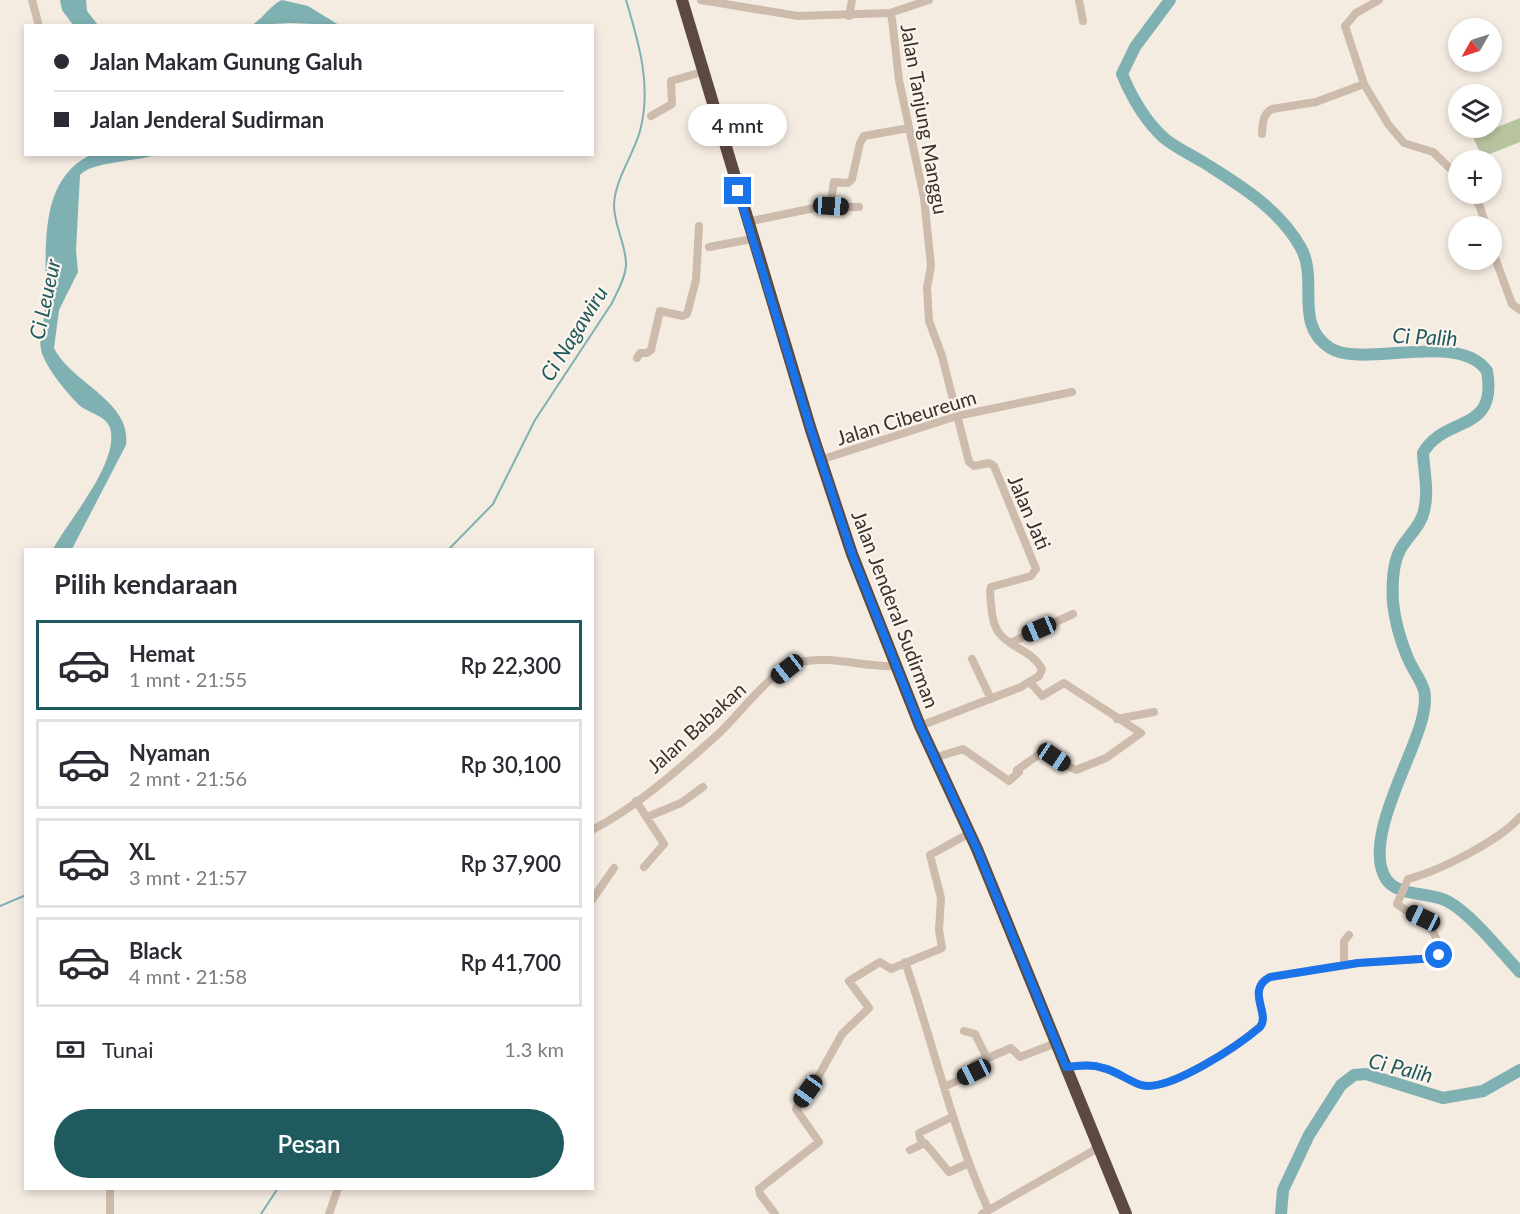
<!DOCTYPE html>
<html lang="id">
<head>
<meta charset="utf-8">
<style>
	:root { --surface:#fff; --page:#f7f7f7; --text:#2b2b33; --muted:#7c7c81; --line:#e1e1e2; --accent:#1f5a5e }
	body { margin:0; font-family:Lato,sans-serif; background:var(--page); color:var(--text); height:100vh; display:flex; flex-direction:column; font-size:22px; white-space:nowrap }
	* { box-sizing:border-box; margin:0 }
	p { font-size:20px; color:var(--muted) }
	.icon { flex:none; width:33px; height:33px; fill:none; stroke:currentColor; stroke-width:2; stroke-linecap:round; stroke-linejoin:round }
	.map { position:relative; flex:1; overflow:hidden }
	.side { position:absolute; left:24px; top:548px; width:570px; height:642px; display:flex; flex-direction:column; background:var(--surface); border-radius:0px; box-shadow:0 3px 9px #0003 }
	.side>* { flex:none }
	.top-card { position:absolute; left:24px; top:24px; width:570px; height:132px; border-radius:0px; box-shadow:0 3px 9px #0003; display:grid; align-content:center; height:132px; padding:0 30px; background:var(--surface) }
	.needle { width:39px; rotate:231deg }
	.tools { position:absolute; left:1448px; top:18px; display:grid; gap:12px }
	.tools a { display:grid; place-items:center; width:54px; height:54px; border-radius:50%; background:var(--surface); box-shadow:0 3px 9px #0003; font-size:30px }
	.end { position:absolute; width:27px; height:27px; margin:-14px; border:8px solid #1a73e8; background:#fff; box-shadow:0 0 0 3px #fff }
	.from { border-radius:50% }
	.bubble { position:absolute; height:42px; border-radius:21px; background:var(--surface); box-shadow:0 3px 9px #0003; font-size:20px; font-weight:600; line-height:42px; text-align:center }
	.car { position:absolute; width:18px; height:36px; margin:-18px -9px; border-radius:8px; box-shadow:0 0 4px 2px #0007; background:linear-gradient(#222 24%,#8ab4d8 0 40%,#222 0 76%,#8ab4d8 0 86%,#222 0) }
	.top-card b { display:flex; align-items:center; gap:21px; height:57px; font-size:22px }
	.top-card b+b { border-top:2px solid var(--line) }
	.top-card i { width:15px; height:15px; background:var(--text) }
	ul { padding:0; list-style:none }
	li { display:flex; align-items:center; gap:18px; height:90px; margin:0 12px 9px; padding:0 18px; border:3px solid var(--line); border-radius:0px }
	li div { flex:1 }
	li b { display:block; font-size:22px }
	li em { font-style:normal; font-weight:600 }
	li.active { border-color:var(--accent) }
	li>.icon { width:54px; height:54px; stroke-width:1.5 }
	h2 { padding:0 30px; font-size:27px; line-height:72px }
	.pay { display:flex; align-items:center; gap:15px; height:66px; padding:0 30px; font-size:22px }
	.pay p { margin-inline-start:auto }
	.cta { display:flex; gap:12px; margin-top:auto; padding:12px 30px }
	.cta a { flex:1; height:69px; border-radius:36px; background:var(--accent); color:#fff; font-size:24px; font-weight:600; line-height:69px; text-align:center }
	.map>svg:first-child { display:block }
	.green { fill:#b8c4a0 }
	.water { fill:#7fb0b2 }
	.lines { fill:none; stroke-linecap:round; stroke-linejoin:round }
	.stream { stroke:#7fb0b2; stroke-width:2 }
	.river { stroke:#7fb0b2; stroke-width:12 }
	.minor { stroke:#cdbbac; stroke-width:8 }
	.highway { stroke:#5c4a42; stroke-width:12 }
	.route { stroke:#1a73e8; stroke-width:8 }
	.labels { text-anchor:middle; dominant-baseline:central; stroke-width:4.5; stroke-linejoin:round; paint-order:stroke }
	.street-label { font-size:20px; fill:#3b302b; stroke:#fbf5ee }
	.water-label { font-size:21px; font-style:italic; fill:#1f5a5e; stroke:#fbf5ee }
</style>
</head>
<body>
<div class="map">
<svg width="1520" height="1214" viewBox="0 0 1520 1214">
	<rect width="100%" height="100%" fill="#f4ebe1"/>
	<path class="green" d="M1520 118V142L1482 157 1473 137Z"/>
	<path class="water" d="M60 0H86L87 11 98 25H73L62 10Z
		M282 0 308 6 339 25 290 23 252 25C264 18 270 5 282 0Z
		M90 155H157C137 161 91 162 80 175L76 250 78 272 59 310 54 348C71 383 132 401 126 445L72 549H53C69 520 116 466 111 432 109 415 88 414 78 404 65 390 51 374 43 356 36 340 45 323 45 307 48 255 35 183 90 155Z"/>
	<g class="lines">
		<path class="stream" d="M449 549 493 504 535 420 612 303C617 292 626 277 626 264 626 244 614 226 614 205 615 179 633 156 640 131 652 87 639 43 626 0
			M0 906 26 895
			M261 1214 278 1188"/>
		<path class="river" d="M1170 0 1135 47 1122 74C1132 98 1144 120 1164 138 1176 148 1190 154 1203 162 1239 185 1279 208 1301 248 1319 281 1293 324 1330 348 1362 369 1459 330 1487 371 1498 435 1445 414 1423 453 1424 473 1429 491 1424 511 1421 526 1407 537 1400 550 1392 565 1392 586 1393 603 1395 621 1400 639 1407 656 1418 683 1431 684 1422 719 1413 758 1362 841 1386 879 1399 898 1430 891 1449 902 1473 916 1500 951 1520 972
			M1281 1214 1283 1190 1309 1135 1341 1085 1354 1075 1366 1074 1443 1098 1483 1091 1520 1070"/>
		<path class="minor" d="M32 0 39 26
			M701 0 798 16 890 13 892 19 899 80 924 198 931 266 927 288 929 321 942 356 969 462 974 466 989 463 994 466 1036 569 1031 576 991 587 990 591C991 604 991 622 999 633 1011 649 1032 650 1042 669L1039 676 1021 687 920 726
			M1079 0 1083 21
			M1379 0 1356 13 1345 26 1364 84 1388 124 1404 143 1433 152 1458 176
			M890 13 929 0
			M849 16 852 0
			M651 116 672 104 671 81 702 72
			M1262 134C1263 123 1262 115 1272 109L1316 102 1364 84
			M1472 194 1480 207 1486 226
			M830 206 834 182 848 183 852 179 860 143 864 136 909 128
			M747 222 819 207H859
			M709 247 752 239
			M1491 247 1512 304 1520 310
			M637 358 640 353H647L651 350 660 311 683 316 687 314 696 280 699 226
			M820 460 957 416 1072 392
			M1010 643 1073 614
			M972 659 991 699
			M1117 719 1154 712
			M934 758 963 749 1009 781 1019 772 1017 770 1041 753 1076 770 1106 758 1141 733 1064 683 1042 696 1030 682
			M636 801 664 844 644 867
			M647 817 681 803 703 787
			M592 830C637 807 679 769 716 736 740 715 769 670 801 662 831 655 865 668 897 666
			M592 900 614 868
			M905 962C934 1045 952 1130 988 1209
			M1344 965V941L1349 935
			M964 1031 975 1034 987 1058
			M1066 1067C1079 1066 1091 1064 1103 1068 1116 1071 1128 1081 1141 1085 1168 1093 1239 1045 1260 1027 1271 1014 1245 990 1270 977L1358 963 1436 958 1440 950C1430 915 1421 923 1397 904L1408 879C1439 871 1499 841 1520 817
			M944 1087 974 1073V1064L1011 1048 1020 1057 1056 1043
			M925 1143 921 1141 919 1133 952 1117
			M910 1150 925 1143 949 1172 969 1163
			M110 1214V1188
			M329 1214 338 1188
			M775 1214 760 1194 759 1189 819 1142 796 1109 817 1079 842 1034 869 1008 849 981 880 962 891 969 942 948 939 930 941 898 930 855 968 834
			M982 1214 1098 1148"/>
		<path class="highway" d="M682 0 811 430 852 554 920 726 977 849 1126 1214"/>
	</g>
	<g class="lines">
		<path class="route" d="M738 191 811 430 852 554 920 726 977 849 1066 1067C1079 1066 1091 1064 1103 1068 1117 1071 1128 1081 1141 1085 1168 1093 1239 1045 1260 1027 1271 1014 1245 990 1270 977L1358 963 1436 958 1439 955"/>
	</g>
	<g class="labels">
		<g class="street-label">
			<text transform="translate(925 119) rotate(80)">Jalan Tanjung Manggu</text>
			<text transform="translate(906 417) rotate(-17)">Jalan Cibeureum</text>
			<text transform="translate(1030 512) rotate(67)">Jalan Jati</text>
			<text transform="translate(896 609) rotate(69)">Jalan Jenderal Sudirman</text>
			<text transform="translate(696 727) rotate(-42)">Jalan Babakan</text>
		</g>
		<g class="water-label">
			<text transform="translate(44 299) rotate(-78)">Ci Leueur</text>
			<text transform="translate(573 333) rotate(-58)">Ci Nagawiru</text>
			<text transform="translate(1425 336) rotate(3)">Ci Palih</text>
			<text transform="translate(1401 1067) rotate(14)">Ci Palih</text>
		</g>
	</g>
</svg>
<div class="tools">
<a><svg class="needle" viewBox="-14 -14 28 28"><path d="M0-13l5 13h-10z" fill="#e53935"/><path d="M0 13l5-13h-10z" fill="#7c7c81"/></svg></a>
<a><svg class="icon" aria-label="layers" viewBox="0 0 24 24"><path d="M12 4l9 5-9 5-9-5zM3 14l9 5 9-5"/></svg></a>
<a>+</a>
<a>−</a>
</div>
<i class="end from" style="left:1439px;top:955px"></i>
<i class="end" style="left:738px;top:191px"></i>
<div class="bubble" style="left:688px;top:104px;width:99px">4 mnt</div>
<i class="car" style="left:831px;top:206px;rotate:93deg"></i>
<i class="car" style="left:1039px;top:629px;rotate:247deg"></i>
<i class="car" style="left:787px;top:669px;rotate:232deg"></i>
<i class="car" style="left:1054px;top:757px;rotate:124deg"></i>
<i class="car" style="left:1423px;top:918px;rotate:295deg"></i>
<i class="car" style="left:974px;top:1072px;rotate:244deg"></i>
<i class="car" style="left:808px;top:1091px;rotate:216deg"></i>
<div class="top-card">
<b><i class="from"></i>Jalan Makam Gunung Galuh</b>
<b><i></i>Jalan Jenderal Sudirman</b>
</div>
<section class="side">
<h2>Pilih kendaraan</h2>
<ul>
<li class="active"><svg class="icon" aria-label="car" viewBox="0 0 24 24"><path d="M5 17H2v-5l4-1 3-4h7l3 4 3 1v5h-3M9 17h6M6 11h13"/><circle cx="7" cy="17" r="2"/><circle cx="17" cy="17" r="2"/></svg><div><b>Hemat</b><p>1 mnt · 21:55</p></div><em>Rp 22,300</em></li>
<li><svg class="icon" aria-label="car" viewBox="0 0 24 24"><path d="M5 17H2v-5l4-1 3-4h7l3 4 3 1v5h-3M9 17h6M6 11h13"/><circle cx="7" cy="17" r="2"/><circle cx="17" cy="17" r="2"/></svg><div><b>Nyaman</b><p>2 mnt · 21:56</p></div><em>Rp 30,100</em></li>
<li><svg class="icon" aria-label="car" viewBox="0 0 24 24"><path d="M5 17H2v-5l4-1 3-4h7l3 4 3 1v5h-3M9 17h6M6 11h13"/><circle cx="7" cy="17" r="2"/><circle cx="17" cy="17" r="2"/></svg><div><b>XL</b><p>3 mnt · 21:57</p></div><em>Rp 37,900</em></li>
<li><svg class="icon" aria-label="car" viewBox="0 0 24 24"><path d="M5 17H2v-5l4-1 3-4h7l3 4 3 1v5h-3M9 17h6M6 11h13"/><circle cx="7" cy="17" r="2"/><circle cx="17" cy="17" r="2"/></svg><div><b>Black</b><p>4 mnt · 21:58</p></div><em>Rp 41,700</em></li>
</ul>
<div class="pay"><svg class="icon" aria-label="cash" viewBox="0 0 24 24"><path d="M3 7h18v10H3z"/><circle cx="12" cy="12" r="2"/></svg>Tunai<p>1.3 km</p></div>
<div class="cta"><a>Pesan</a></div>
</section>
</div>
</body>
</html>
